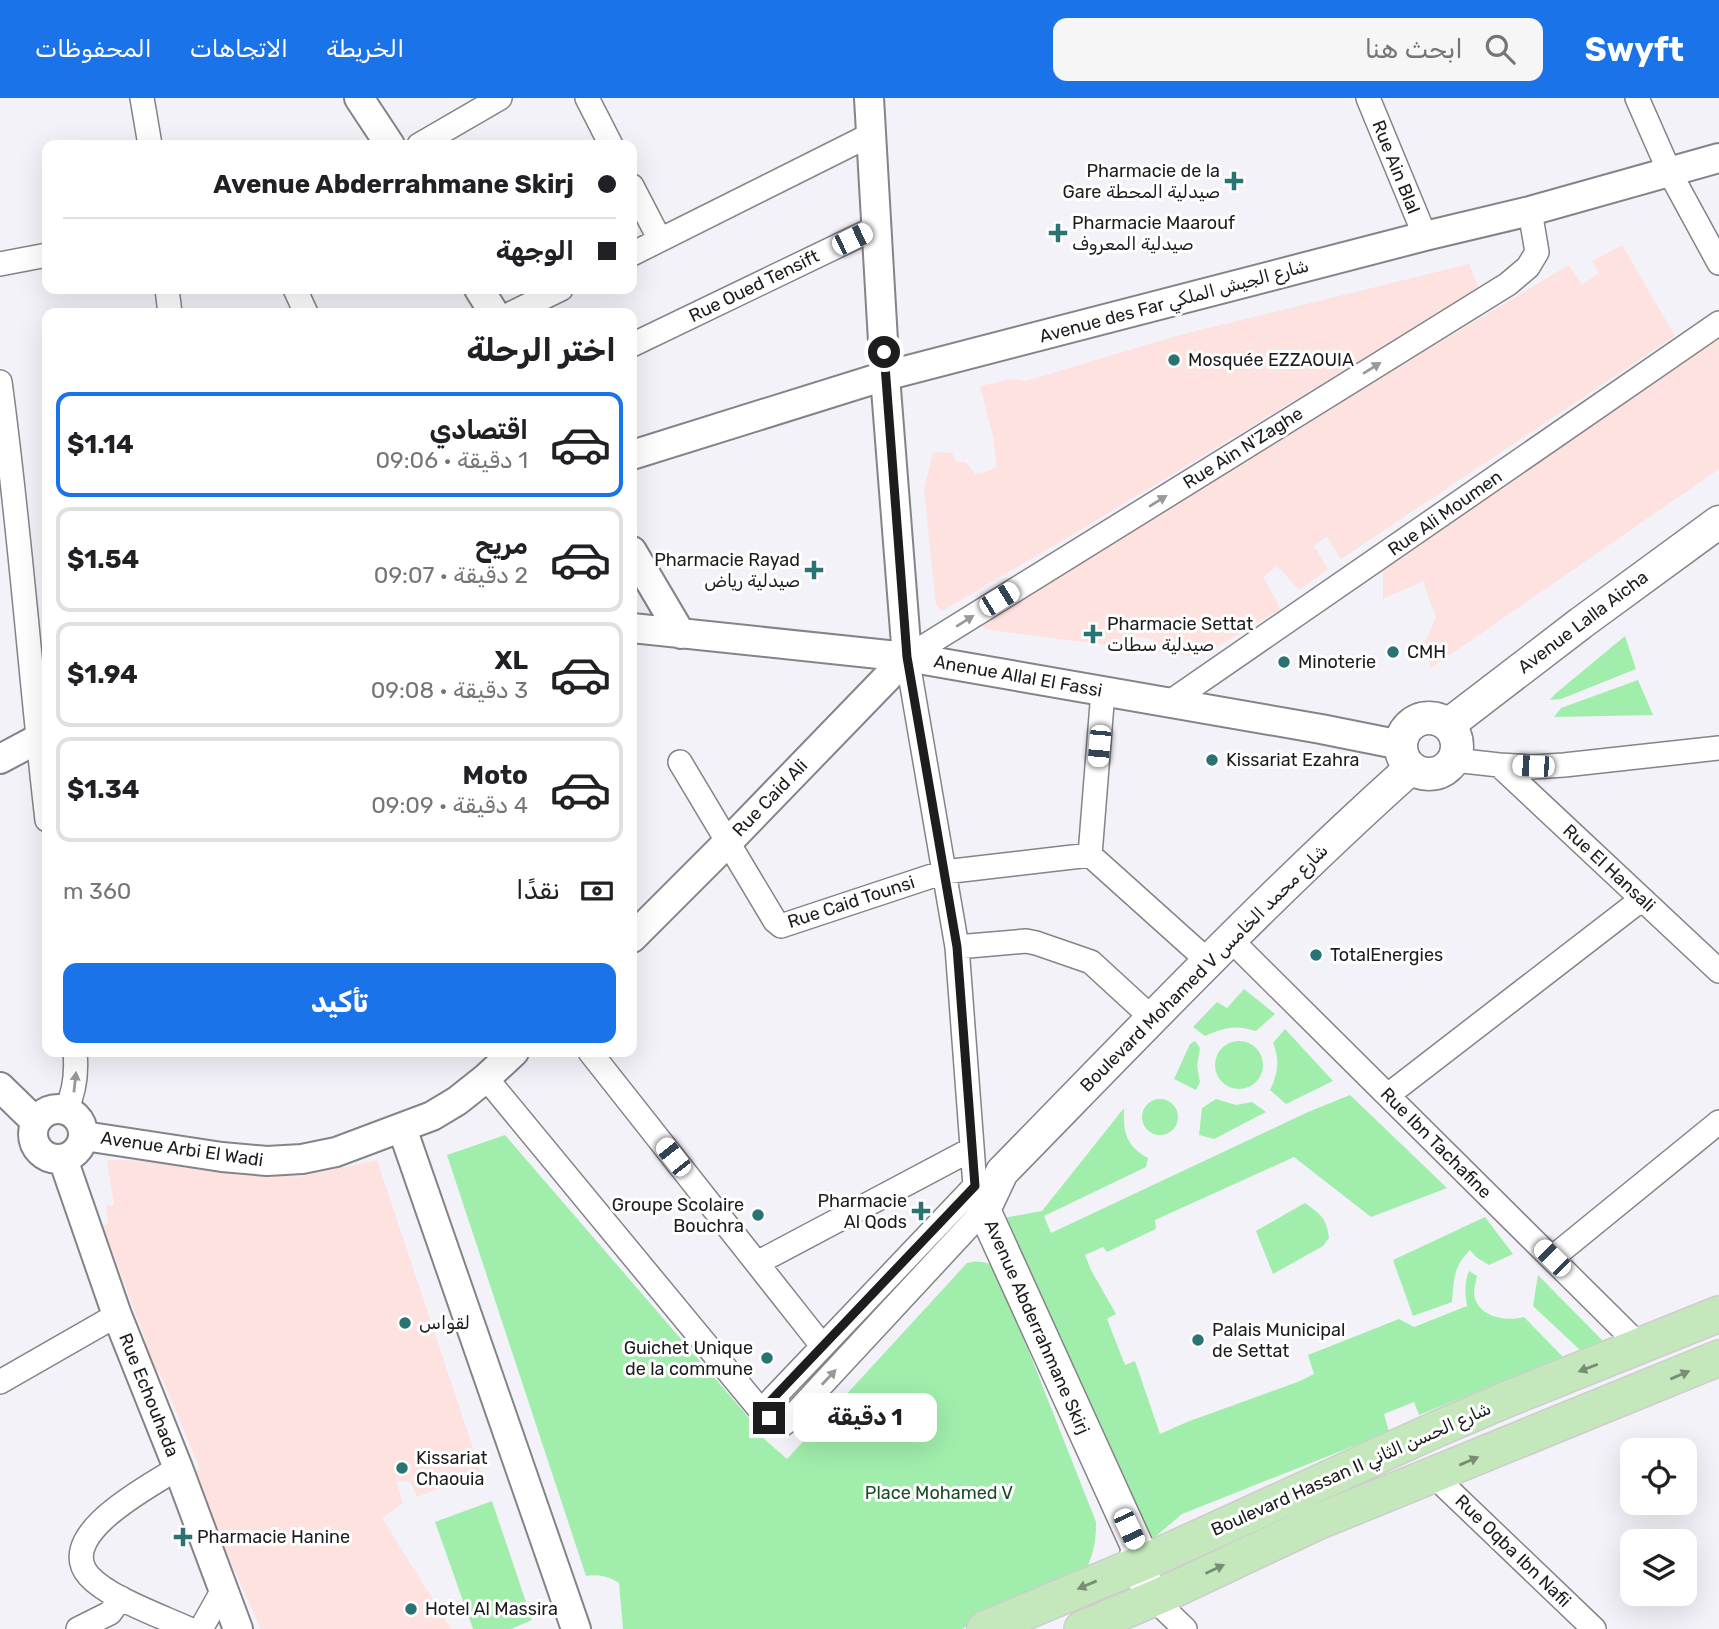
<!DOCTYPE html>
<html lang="ar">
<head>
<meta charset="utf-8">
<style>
	:root { --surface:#fff; --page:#f6f6f6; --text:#202124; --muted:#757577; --line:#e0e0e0; --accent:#1a73e8 }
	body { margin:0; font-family:Rubik,Vazirmatn,sans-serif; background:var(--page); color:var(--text); direction:rtl; height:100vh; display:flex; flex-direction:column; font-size:26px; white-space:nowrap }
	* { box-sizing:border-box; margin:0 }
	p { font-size:23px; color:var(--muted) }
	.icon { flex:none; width:38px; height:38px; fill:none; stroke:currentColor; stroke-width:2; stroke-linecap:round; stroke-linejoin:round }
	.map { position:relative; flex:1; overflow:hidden; direction:ltr }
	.side { position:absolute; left:42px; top:210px; width:595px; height:749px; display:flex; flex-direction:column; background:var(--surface); border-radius:14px; box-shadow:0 7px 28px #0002; direction:rtl }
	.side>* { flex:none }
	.banner { position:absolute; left:42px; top:42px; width:595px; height:154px; border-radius:14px; box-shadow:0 7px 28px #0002; direction:rtl; display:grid; align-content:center; height:154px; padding:0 21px; background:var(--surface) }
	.fabs { position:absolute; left:1620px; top:1340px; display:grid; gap:14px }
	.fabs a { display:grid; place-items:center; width:77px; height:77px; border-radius:14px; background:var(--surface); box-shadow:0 7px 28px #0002; font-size:35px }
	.end { position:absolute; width:32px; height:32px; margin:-16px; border:9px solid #1d1d1f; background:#fff; box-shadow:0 0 0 4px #fff }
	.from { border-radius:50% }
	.bubble { position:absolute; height:49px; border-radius:14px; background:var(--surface); box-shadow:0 7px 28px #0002; font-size:23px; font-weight:700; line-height:49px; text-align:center; direction:rtl }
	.car { position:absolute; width:21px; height:42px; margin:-21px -10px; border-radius:9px; box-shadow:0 0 5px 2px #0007; background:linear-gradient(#fff 24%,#345 0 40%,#fff 0 76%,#345 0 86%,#fff 0) }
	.banner b { display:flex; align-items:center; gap:24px; height:66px; font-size:26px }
	.banner b+b { border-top:2px solid var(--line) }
	.banner i { width:18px; height:18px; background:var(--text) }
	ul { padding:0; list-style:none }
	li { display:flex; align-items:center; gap:21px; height:105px; margin:0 14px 10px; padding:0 7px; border:4px solid var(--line); border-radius:14px }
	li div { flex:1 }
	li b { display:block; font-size:26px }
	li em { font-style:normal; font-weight:700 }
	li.active { border-color:var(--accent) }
	li>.icon { width:63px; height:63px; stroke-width:1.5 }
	h2 { padding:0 21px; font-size:32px; line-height:84px }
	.pay { display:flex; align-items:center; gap:18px; height:77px; padding:0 21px; font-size:26px }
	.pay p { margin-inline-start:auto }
	.action { display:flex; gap:14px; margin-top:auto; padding:14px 21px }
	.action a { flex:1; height:80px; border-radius:14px; background:var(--accent); color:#fff; font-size:28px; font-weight:700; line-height:80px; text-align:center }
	header { display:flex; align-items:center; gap:42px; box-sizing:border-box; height:98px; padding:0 35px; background:var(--accent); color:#fff }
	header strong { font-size:33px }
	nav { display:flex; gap:38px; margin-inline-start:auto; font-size:24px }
	.search { width:490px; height:63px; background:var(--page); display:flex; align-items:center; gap:18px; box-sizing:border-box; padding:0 24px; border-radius:14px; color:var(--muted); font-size:26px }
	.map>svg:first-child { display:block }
	.commercial { fill:#fde2e0 }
	.green { fill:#a1eeac }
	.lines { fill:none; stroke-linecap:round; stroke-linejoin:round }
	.minor-casing { stroke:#848389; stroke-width:26 }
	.tertiary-casing { stroke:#848389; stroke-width:32 }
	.secondary-casing { stroke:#848389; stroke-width:35 }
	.primary-casing { stroke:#cdcdce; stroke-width:38 }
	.minor { stroke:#fff; stroke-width:23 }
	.tertiary { stroke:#fff; stroke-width:28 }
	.secondary { stroke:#fff; stroke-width:32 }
	.primary { stroke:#c4e8bb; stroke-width:35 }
	.oneway { fill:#99999a }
	.oneway2 { fill:#798d75 }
	.route { stroke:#1d1d1f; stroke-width:9 }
	.poi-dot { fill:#297373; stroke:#fff; stroke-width:2.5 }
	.labels { text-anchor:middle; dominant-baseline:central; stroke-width:6; stroke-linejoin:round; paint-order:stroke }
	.street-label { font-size:18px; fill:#1d1d1f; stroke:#fff }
	.poi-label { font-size:18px; fill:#1d1d1f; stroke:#fff; text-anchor:start }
	.park-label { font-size:18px; fill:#174e23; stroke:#fff }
</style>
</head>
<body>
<header>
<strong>Swyft</strong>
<div class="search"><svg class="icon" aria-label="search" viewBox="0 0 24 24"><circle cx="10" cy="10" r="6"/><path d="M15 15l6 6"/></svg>ابحث هنا</div>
<nav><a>الخريطة</a><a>الاتجاهات</a><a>المحفوظات</a></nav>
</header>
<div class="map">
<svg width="1719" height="1531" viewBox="0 0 1719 1531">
	<rect width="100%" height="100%" fill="#f2f2f8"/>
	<path class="commercial" d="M1622 147 1675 238 1341 461 1327 438 1314 448 1328 471 1299 492 1277 468 1263 479 1281 511 1199 559 1150 553 1154 541 1134 539 1129 550 984 531 982 517 1569 167 1582 187 1599 175 1592 163Z
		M1469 166 1478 189 1353 267 1060 444 942 513 936 507 924 392 933 354 952 355 957 364H966L975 376 983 375 997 369 993 338 980 288 1013 281 1026 283 1180 237Z
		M1719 236V371L1431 570 1424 546 1436 520 1423 483 1383 501V468Z
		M107 1062 162 1063 298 1079 377 1062 481 1374 417 1399 410 1384 396 1383 403 1405 382 1420 451 1531H261L191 1376 200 1371 159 1273 151 1275 142 1252 147 1246 112 1152 103 1151 101 1128 108 1126 106 1108 114 1107Z"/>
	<path class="green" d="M1625 538 1636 571 1561 601 1550 602 1555 596Z
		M1638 582 1653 617 1554 619 1561 610Z
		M1244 891 1275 916 1256 933C1234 927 1226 929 1205 938L1193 929 1217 904 1227 910Z
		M1285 931 1333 983 1286 1006 1270 992C1278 976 1280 961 1273 945Z
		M1195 943 1200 950 1197 968 1200 984 1196 992 1174 981 1190 946Z
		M1215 967a24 24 0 1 1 48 0a24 24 0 1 1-48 0Z
		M1350 997 1447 1090 1371 1119 1294 1059 1155 1122 1156 1131 1107 1154 1103 1149 1085 1157 1091 1172 1116 1216 1107 1221 1125 1267 1135 1263 1160 1336 1187 1324 1300 1283 1314 1276 1308 1257 1399 1221 1414 1229 1467 1208C1465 1196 1464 1185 1469 1173L1477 1178C1476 1183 1474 1190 1474 1195 1476 1219 1506 1224 1524 1219L1563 1259 1419 1317 1414 1304 1384 1316 1389 1334 1182 1416 1148 1445 998 1121 1042 1113 1124 1010C1123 1034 1126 1048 1148 1060L1146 1069 1044 1118 1051 1135 1308 1014Z
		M1142 1019a18 18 0 1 1 36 0a18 18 0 1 1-36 0Z
		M1216 1001 1236 1007 1252 1004 1266 1014 1214 1041 1199 1037 1202 1010Z
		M505 1037 744 1314 751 1323 754 1332 787 1361 967 1165C978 1163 986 1163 996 1170L1096 1424C1096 1446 1093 1458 1083 1478L962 1531H623L619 1485C609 1478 597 1476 586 1478L447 1057Z
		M1305 1105C1320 1116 1327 1120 1329 1140L1323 1148 1273 1176 1256 1133Z
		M1485 1119 1513 1156 1489 1167 1476 1159 1470 1152C1453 1169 1454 1181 1452 1204L1413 1218 1393 1162Z
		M1538 1177 1603 1243 1580 1252 1533 1208Z
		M492 1403 532 1522 511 1531H473L435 1424Z"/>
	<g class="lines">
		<defs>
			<path id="minor" d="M142 0 150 47
				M587 0 611 47
				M1368 0 1425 138
				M1637 0 1670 75 1719 165
				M419 47 500 0
				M632 88 660 142
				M632 156 870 37
				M0 166 47 157
				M167 191 170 215
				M295 191 306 215
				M512 215 561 191
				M632 247 877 129
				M0 284C20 430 30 576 47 722
				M1170 604 1719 225
				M1454 662 1499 667 1533 669 1564 667 1719 650
				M680 664 775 823 781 828 944 774 1090 757 1208 863
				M1499 667 1719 873
				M1090 757 1103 593
				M1230 841 1641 1249
				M957 849 1026 843 1036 845 1091 864 1153 921
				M590 954 816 1240 824 1246
				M486 980 761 1313 776 1326 782 1327 790 1321 984 1112
				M1388 997 1642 801
				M66 1012C75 993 77 975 75 954
				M1552 1160 1719 1024
				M757 1165 972 1051
				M0 1284 117 1217
				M761 1313 975 1088 957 849 907 559 1508 186 1528 169 1537 154 1530 113
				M178 1370C152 1387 53 1437 89 1478 109 1500 161 1518 189 1531
				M1432 1376 1594 1531
				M1154 1501 1185 1531
				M78 1531 110 1515 121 1500
				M201 1531 224 1490"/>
			<path id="tertiary" d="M359 0 390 47
				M869 0 885 278 907 559
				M479 191 494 215
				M632 357 885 278 1425 138 1530 113 1719 60
				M632 453 681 536
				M632 530 907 559 1321 631 1401 647
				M0 661 47 636
				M632 840 728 744 907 559
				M0 989 36 1024
				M33 1036a25 25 0 1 1 50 0a25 25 0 1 1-50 0Z
				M402 1030 576 1531
				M84 1038 222 1059 267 1063 302 1061 336 1054 432 1018 457 1003 486 980 514 954
				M63 1061 117 1217 178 1370 238 1531"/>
			<path id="secondary" d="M1401 648a28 28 0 1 1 56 0a28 28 0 1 1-56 0Z
				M1448 627 1581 525 1719 424
				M977 1093 984 1112 1137 1448 1136 1467 1147 1487
				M984 1112 1002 1074C1136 937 1268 798 1411 670"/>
			<path id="primary" d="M985 1531 1156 1459 1437 1331 1505 1302 1719 1216
				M1082 1531 1171 1493 1315 1425 1719 1260"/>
		</defs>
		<use href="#minor" class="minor-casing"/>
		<use href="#tertiary" class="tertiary-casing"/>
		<use href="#secondary" class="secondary-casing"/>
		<use href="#primary" class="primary-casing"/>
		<use href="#minor" class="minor"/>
		<use href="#tertiary" class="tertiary"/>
		<use href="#secondary" class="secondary"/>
		<use href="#primary" class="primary"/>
	</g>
	<defs><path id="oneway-solid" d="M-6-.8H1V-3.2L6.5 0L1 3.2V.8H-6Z" transform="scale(1.75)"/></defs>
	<g class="oneway">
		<use href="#oneway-solid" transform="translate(1372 270) rotate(-32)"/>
		<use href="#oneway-solid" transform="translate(1158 403) rotate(-32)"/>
		<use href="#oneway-solid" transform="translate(965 523) rotate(-32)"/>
		<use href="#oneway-solid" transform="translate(75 984) rotate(-84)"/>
		<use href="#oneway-solid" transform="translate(829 1279) rotate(-47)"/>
	</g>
	<g class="oneway2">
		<use href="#oneway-solid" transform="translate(1588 1270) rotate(159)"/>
		<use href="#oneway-solid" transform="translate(1680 1277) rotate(-23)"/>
		<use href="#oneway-solid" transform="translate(1469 1363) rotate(-23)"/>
		<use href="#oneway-solid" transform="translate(1215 1471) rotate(-25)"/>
		<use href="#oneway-solid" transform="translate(1087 1487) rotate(157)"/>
	</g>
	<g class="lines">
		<path class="route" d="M769 1320 761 1313 975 1088 957 849 907 559 884 254"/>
	</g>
	<g class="poi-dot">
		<path d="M1230.5 72.5h7v7h7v7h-7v7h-7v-7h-7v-7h7z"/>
		<path d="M1054.5 124.5h7v7h7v7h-7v7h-7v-7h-7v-7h7z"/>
		<circle cx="1174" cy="262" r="7"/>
		<path d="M810.5 461.5h7v7h7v7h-7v7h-7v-7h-7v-7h7z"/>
		<path d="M1089.5 525.5h7v7h7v7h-7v7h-7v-7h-7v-7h7z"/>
		<circle cx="1393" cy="554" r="7"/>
		<circle cx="1284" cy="564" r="7"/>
		<circle cx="1212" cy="662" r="7"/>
		<circle cx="1316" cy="857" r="7"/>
		<path d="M917.5 1102.5h7v7h7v7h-7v7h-7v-7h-7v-7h7z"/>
		<circle cx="758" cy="1117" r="7"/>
		<circle cx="405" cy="1225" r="7"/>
		<circle cx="1198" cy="1242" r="7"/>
		<circle cx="767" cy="1260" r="7"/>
		<circle cx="402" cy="1370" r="7"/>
		<path d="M179.5 1428.5h7v7h7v7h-7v7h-7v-7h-7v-7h7z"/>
		<circle cx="411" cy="1511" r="7"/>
	</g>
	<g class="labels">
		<g class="street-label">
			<text transform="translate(1396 69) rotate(68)">Rue Ain Blal</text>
			<text transform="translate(754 188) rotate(-26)">Rue Oued Tensift</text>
			<text transform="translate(1174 203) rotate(-15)">Avenue des Far شارع الجيش الملكي</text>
			<text transform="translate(1243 350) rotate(-32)">Rue Ain N'Zaghe</text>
			<text transform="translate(1445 415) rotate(-35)">Rue Ali Moumen</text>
			<text transform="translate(1583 524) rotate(-37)">Avenue Lalla Aicha</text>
			<text transform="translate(1018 578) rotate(10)">Anenue Allal El Fassi</text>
			<text transform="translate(770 700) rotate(-46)">Rue Caid Ali</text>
			<text transform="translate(1609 770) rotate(43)">Rue El Hansali</text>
			<text transform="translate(851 804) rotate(-18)">Rue Caid Tounsi</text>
			<text transform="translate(1204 870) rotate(-45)">Boulevard Mohamed V شارع محمد الخامس</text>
			<text transform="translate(1436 1045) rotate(45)">Rue Ibn Tachafine</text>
			<text transform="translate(182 1051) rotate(8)">Avenue Arbi El Wadi</text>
			<text transform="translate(1037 1229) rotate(66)">Avenue Abderrahmane Skirj</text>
			<text transform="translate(149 1297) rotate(68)">Rue Echouhada</text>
			<text transform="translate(1351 1371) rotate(-24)">Boulevard Hassan II شارع الحسن الثاني</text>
			<text transform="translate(1513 1453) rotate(44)">Rue Oqba Ibn Nafii</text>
		</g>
		<g class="poi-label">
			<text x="1220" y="73" text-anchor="end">Pharmacie de la<tspan x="1220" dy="21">Gare صيدلية المحطة</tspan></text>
			<text x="1072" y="125">Pharmacie Maarouf<tspan x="1072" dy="21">صيدلية المعروف</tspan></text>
			<text x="1188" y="262">Mosquée EZZAOUIA</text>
			<text x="800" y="462" text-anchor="end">Pharmacie Rayad<tspan x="800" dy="21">صيدلية رياض</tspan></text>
			<text x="1107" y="526">Pharmacie Settat<tspan x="1107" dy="21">صيدلية سطات</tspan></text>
			<text x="1407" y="554">CMH</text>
			<text x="1298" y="564">Minoterie</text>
			<text x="1226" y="662">Kissariat Ezahra</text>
			<text x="1330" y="857">TotalEnergies</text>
			<text x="907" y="1103" text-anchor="end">Pharmacie<tspan x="907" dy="21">Al Qods</tspan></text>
			<text x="744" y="1107" text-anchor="end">Groupe Scolaire<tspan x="744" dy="21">Bouchra</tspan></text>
			<text x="419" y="1225">لقواس</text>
			<text x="1212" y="1232">Palais Municipal<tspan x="1212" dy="21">de Settat</tspan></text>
			<text x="753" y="1250" text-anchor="end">Guichet Unique<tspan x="753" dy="21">de la commune</tspan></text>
			<text x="416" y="1360">Kissariat<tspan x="416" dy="21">Chaouia</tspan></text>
			<text x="197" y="1439">Pharmacie Hanine</text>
			<text x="425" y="1511">Hotel Al Massira</text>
		</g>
		<g class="park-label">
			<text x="939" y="1395">Place Mohamed V</text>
		</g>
	</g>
</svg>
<div class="fabs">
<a><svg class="icon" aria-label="locate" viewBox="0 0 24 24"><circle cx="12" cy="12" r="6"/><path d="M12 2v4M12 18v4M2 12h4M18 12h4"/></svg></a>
<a><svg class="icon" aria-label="layers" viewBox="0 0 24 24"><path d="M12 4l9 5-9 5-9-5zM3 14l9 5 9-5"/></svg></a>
</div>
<i class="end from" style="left:884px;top:254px"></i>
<i class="end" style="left:769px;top:1320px"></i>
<div class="bubble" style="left:793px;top:1295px;width:144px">1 دقيقة</div>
<i class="car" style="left:852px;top:141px;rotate:64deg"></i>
<i class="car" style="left:999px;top:501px;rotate:58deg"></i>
<i class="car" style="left:1099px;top:648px;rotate:185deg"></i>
<i class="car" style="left:1533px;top:668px;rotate:272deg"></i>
<i class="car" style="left:673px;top:1059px;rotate:322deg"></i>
<i class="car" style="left:1552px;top:1160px;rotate:315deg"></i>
<i class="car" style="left:1129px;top:1431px;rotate:155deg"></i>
<div class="banner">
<b><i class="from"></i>Avenue Abderrahmane Skirj</b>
<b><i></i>الوجهة</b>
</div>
<section class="side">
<h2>اختر الرحلة</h2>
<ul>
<li class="active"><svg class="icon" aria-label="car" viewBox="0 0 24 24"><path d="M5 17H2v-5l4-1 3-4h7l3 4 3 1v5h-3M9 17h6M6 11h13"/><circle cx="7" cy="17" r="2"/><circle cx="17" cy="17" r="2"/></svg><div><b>اقتصادي</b><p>1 دقيقة · 09:06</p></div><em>$1.14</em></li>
<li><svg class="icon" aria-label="car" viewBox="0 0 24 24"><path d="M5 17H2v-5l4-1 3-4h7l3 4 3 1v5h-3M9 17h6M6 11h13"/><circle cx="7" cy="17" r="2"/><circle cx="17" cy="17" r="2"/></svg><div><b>مريح</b><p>2 دقيقة · 09:07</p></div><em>$1.54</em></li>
<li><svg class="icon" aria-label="car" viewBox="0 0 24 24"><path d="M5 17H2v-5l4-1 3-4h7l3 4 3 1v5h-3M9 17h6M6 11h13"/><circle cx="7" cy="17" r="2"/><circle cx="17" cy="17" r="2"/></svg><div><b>XL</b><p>3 دقيقة · 09:08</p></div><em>$1.94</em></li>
<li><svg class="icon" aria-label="car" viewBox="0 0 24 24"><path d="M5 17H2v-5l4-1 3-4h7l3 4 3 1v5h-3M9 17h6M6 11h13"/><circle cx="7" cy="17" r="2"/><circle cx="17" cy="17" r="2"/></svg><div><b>Moto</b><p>4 دقيقة · 09:09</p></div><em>$1.34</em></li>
</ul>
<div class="pay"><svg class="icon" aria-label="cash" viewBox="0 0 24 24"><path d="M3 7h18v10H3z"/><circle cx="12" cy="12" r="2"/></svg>نقدًا<p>360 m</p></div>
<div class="action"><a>تأكيد</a></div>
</section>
</div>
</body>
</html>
